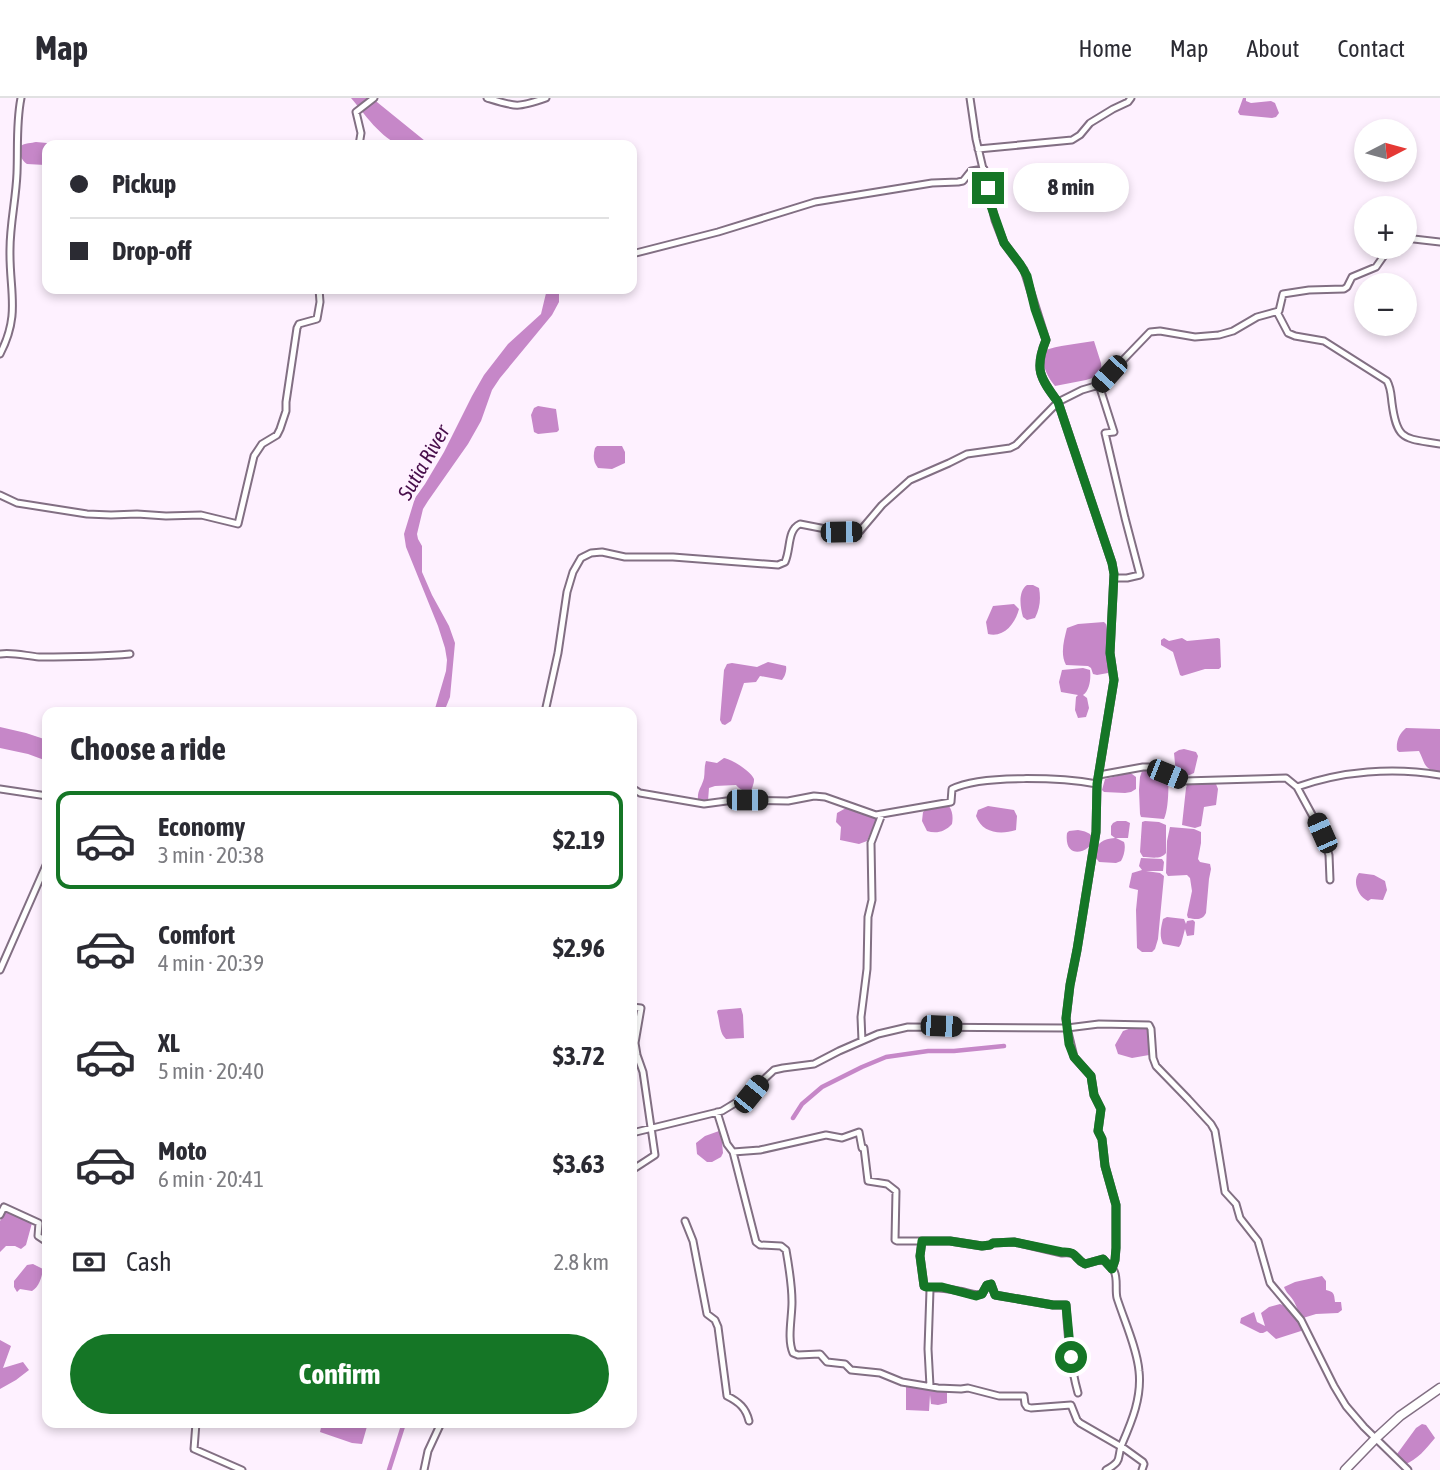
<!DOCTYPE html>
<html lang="en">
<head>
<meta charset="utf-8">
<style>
	:root { --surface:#fff; --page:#f2f2f3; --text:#2b2b33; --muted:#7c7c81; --line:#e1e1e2; --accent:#157626 }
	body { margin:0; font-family:"Asap Condensed",sans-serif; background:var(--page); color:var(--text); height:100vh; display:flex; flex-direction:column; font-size:26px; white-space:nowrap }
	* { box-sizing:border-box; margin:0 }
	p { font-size:23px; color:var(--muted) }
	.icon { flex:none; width:38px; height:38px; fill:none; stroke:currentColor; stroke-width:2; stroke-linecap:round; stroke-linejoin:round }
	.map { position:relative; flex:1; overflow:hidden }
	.drawer { position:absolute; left:42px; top:609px; width:595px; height:721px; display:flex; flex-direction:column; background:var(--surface); border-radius:14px; box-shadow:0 4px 10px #0003 }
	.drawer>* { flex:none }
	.hud { position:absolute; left:42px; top:42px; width:595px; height:154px; border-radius:14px; box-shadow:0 4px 10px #0003; display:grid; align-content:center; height:154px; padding:0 28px; background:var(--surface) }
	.needle { width:46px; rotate:84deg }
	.fabs { position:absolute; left:1354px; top:21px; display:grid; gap:14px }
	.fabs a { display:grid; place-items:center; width:63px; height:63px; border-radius:50%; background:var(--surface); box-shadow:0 4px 10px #0003; font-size:35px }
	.end { position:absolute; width:32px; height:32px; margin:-16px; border:9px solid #157626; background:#fff; box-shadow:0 0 0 4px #fff }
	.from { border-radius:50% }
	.bubble { position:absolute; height:49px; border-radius:24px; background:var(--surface); box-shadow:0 4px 10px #0003; font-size:23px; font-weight:700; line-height:49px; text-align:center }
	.car { position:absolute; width:21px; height:42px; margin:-21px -10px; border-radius:9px; box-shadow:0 0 5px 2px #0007; background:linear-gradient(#222 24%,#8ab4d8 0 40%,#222 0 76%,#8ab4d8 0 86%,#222 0) }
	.hud b { display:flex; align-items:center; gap:24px; height:66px; font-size:26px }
	.hud b+b { border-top:2px solid var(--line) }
	.hud i { width:18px; height:18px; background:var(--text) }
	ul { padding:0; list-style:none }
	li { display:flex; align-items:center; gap:21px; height:98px; margin:0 14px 10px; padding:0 14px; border:4px solid transparent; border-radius:14px }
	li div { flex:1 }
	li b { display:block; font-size:26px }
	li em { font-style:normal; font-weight:700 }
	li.current { border-color:var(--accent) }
	li>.icon { width:63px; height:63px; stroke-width:1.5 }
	h2 { padding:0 28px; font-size:32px; line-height:84px }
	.pay { display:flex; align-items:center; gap:18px; height:77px; padding:0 28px; font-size:26px }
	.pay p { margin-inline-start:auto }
	.cta { display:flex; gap:14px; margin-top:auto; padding:14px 28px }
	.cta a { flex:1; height:80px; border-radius:42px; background:var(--accent); color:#fff; font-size:28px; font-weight:700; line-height:80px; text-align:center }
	header { display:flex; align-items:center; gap:42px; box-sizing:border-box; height:98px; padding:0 35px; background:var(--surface); border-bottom:2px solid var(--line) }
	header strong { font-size:33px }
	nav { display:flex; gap:38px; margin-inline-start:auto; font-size:24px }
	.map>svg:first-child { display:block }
	.water { fill:#c687c8 }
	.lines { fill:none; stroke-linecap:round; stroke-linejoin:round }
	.canal { stroke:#c687c8; stroke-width:4.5 }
	.minor-casing { stroke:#826f83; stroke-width:9 }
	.highway-casing { stroke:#826f83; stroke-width:11 }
	.minor { stroke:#fff; stroke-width:5 }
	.highway { stroke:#fff; stroke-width:8 }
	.route { stroke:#157626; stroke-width:9 }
	.labels { text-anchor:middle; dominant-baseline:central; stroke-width:7; stroke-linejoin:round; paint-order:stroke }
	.water-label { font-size:21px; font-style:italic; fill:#480e4b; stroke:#fef1ff }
</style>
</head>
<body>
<header>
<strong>Map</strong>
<nav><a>Home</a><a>Map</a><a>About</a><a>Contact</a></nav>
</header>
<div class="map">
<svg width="1440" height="1372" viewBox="0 0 1440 1372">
	<rect width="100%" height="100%" fill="#fef1ff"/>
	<path class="water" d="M351 0H372L430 47C421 47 409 49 401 47 382 42 363 14 351 0Z
		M1243 0H1246V3L1251 5 1271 3 1275 5 1279 15 1276 19 1272 20 1240 17 1238 14Z
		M36 44 47 45V65L45 67 27 66C22 63 17 54 21 48 24 45 32 45 36 44Z
		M547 191H559V204L552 217 500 280 492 292 481 323 468 346 428 403 423 411 417 436 418 441 422 448V474L432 497 449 528 455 545 450 599 444 614H434L446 573 447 562 445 550 438 528 406 449 404 436 415 400 425 386 444 354 472 298 484 277 508 246 541 216Z
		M1094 243 1101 265 1102 277 1086 282 1055 288C1047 279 1041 265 1043 253 1059 247 1076 246 1094 243Z
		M538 308 556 311 559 332 557 334 538 336 534 334 531 317 534 310Z
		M597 348H622L625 354V365L612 371 598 370C593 364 593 357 595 350Z
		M1027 487H1033L1039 490C1041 501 1040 510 1035 520L1027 522 1023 519C1020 509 1018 493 1027 487Z
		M1014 506 1019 511C1015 526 1004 540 988 536L986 524 993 508Z
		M1104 524 1106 526C1109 537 1105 546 1107 557 1107 564 1109 568 1108 575L1097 577 1093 576 1091 570 1088 568 1066 567C1060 556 1064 542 1067 530L1078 526Z
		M1164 540 1169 543 1182 540 1187 543 1218 540 1220 541 1221 569 1219 571H1205L1182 578 1180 577 1173 554 1161 547V542Z
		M768 564 786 568C787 572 785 579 782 582L760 578 756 584 744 585 731 623 725 627 722 626 720 622 724 572 727 566 732 565 757 569Z
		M1083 570 1090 572C1091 580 1090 592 1083 597L1087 600 1089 610 1086 619 1078 620 1075 612 1076 599 1078 597 1061 594 1059 584 1062 572Z
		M0 629 26 635 47 642V663L28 656 0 650Z
		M1406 630 1440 631V674C1423 671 1426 667 1419 653L1399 654 1397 652C1396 643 1399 636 1406 630Z
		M1184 651 1196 654 1198 658 1194 675 1185 679 1176 676 1174 655 1179 652Z
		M724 660C731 661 751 673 754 681 754 682 754 685 753 687 751 698 741 693 736 687L715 688 709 690 708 703 698 702C697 692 702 689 704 680 705 674 704 669 706 663L717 665Z
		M1145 672 1168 681C1169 691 1168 713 1164 721L1141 719 1140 716 1139 692 1140 679 1142 673Z
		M1129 675 1132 676 1136 679V691L1131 694 1125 695 1104 694 1102 692 1105 681Z
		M1190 686H1216L1218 691 1216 707 1204 709 1201 728 1195 730 1182 727 1186 690 1187 687Z
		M943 707 949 708C953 714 953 720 952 726 945 734 936 736 927 733L922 723 923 714 927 711Z
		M988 708 1014 712 1017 718 1016 732C1000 737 982 735 976 718L978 712Z
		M846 710 877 720 867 743 859 746 840 742 841 729 836 724 837 715Z
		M1117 723H1126L1130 725 1128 740H1116L1124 744C1126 749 1124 758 1121 763L1116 765 1099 764 1096 760C1094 746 1102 741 1115 740L1111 737V728L1113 725Z
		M1145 723 1159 724 1166 727V755C1161 762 1150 759 1143 759L1140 754 1142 724Z
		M1170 729 1194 731 1201 734V745L1198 761 1200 764 1210 766 1211 771 1209 781 1206 815C1202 823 1196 821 1188 820L1187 817 1192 793 1190 780 1187 777 1168 778 1166 775 1167 743Z
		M1078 732C1119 738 1062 776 1067 735L1069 733Z
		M1141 760 1162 761 1164 764 1163 773H1146L1160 775 1164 778 1158 841 1155 851 1152 854H1142L1137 850 1136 812 1138 792 1130 790 1129 789 1132 775 1142 772 1139 768Z
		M1359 775 1374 777 1385 783 1387 792 1383 802 1371 801 1368 803C1358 799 1352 783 1359 775Z
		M1167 819 1184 821 1186 826 1187 823 1193 822 1195 824 1194 837 1187 838 1185 831 1181 846 1179 849 1163 846C1159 838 1161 829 1163 821Z
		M741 910 743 917 744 940 726 941C719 935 720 923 717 914L718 912Z
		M1137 928 1146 930 1148 932 1149 957 1132 960 1118 956 1115 947 1123 933Z
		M719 1033 721 1034 723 1055 721 1059 712 1064H707L697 1056 696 1045 705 1038Z
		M6 1114 32 1125 26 1147 21 1151 15 1148H6L0 1154V1123Z
		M33 1166 43 1171C42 1179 39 1189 32 1193L20 1191 17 1194 14 1189V1183L27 1167Z
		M1322 1178 1326 1183V1192C1334 1194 1334 1195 1335 1204H1341L1342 1212 1338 1215 1316 1216 1303 1220C1298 1215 1297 1208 1293 1202 1290 1197 1286 1195 1284 1189L1295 1184Z
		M1280 1206C1288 1208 1298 1223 1303 1231L1301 1233 1276 1241 1267 1233 1263 1235H1260L1240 1225 1241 1220 1254 1214 1257 1224 1265 1228 1261 1215 1269 1209Z
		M0 1242 11 1248 3 1270 23 1264 29 1272 16 1282 0 1291Z
		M912 1287 930 1290V1292L947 1293V1305L938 1307 931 1306 930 1297 929 1313 906 1312V1289Z
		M322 1325H368L362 1346 352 1345 320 1334Z
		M1422 1326 1426 1327 1435 1340C1427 1350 1416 1363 1405 1366L1397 1358V1356L1416 1330Z"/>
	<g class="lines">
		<path class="canal" d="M793 1020 802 1006 822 989 862 969 886 959 928 953H954L1004 948
			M389 1372 404 1325"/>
		<defs>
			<path id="minor" d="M487 0C516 9 517 10 546 0
				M970 0 976 41 995 122 1004 145 1024 172 1046 242C1034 271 1040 280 1058 304L1112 465 1114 476 1110 555 1114 582 1097 686 1096 734 1077 852 1070 887 1066 921 1067 930 1099 926 1149 927 1151 931 1153 960 1156 968 1188 1001 1211 1026 1215 1033 1225 1094 1236 1106 1240 1120 1258 1143 1270 1185 1301 1222 1334 1288 1346 1308 1364 1329 1408 1372
				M359 47 361 35 356 14 374 0
				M978 51 1072 42 1080 37 1090 25 1113 11 1128 4 1131 0
				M1405 140 1440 144
				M632 156 718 134 815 104 932 85 958 84 963 83 971 73 984 71
				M1277 214 1288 235 1295 238 1324 243 1387 283C1391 290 1391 297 1392 305 1397 344 1405 340 1440 346
				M0 256C21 216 9 193 10 151 10 126 16 101 17 75 18 50 16 25 21 0
				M1099 287 1114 334 1105 335 1125 420 1140 477 1127 480H1114
				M0 397 17 405 87 416 111 417 137 416 166 418 201 417 238 426 254 358 262 346 277 337 280 331 286 313V304L297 230 299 226 317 221 320 204 319 191
				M0 556C13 554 26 558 39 559 70 559 99 559 130 556
				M545 614 558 555 567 494 573 474 581 460 591 455 602 454 625 459H673L778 467 785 464C791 451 787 432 800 426L841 434 860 433 882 407 910 382 949 365 967 356 1010 350 1016 347 1058 304 1082 292 1099 287 1150 234 1160 233 1195 239 1219 237 1233 233 1257 219 1279 213 1283 196 1309 192 1344 191 1347 189 1352 179 1376 169 1390 149
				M1099 677 1143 669H1150L1184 683 1286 680 1297 689C1342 673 1393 669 1440 677
				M1297 689 1322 735 1329 757 1330 782
				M632 690 640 695 704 706 734 702 788 703 814 698 825 699 876 717 951 704 952 691C982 676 1064 680 1097 686
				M0 691 47 698
				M0 872 47 765
				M632 909 641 910 635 945 637 957 643 974 655 1057 632 1072
				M862 943 861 919 867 871 868 819 872 802 871 745 882 716
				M717 1014 727 1046 733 1054 756 1144 760 1147 781 1148 786 1152C789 1169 792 1187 792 1204 792 1220 787 1241 793 1255L798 1257 820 1256 827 1264 845 1266 851 1272 880 1275 902 1284 938 1290 961 1291 968 1290 999 1298H1024L1025 1306 1027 1309 1031 1310 1071 1307 1077 1322 1080 1325 1125 1351 1143 1364 1144 1366 1142 1372
				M632 1035 722 1013 750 996 760 985 774 972 783 970 814 966 839 953 878 936 908 929 1067 930 1074 959 1091 978 1094 997 1101 1011 1098 1033 1102 1041 1105 1068 1116 1107V1150L1115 1162 1112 1171
				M733 1054 760 1052 826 1037 842 1040 859 1034 862 1050H864L868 1083 887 1086 896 1093 895 1142 897 1143H950L982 1148 990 1147 993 1145 1014 1144 1062 1155C1078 1153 1074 1161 1085 1166L1103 1161C1106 1165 1111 1169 1114 1173 1118 1180 1115 1192 1117 1200 1124 1222 1137 1250 1139 1273 1142 1299 1132 1323 1122 1346 1116 1361 1124 1362 1106 1372
				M0 1117 4 1109 39 1125 38 1138 47 1144
				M685 1123 693 1143 707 1216 715 1222 718 1229 727 1298C739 1304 746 1310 749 1323
				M922 1143 920 1158 924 1188 930 1190V1192L928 1251 930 1288
				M930 1190C940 1189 949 1191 959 1193 968 1194 974 1199 982 1196L987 1187 991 1186 995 1197 1053 1207H1066C1068 1237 1070 1267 1078 1295
				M196 1325 194 1351 242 1372
				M424 1372 428 1353 441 1325"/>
			<path id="highway" d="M1345 1372 1375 1341 1400 1318 1440 1290"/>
		</defs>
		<use href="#minor" class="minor-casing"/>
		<use href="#highway" class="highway-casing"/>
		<use href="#minor" class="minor"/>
		<use href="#highway" class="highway"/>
	</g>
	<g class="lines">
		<path class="route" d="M988 90 991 108 1004 145 1020 166 1027 178 1035 211 1046 242C1034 271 1040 280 1058 304L1112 465 1114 476 1110 555 1114 582 1097 686 1096 734 1077 852 1070 887 1066 920 1069 946 1074 959 1091 978 1094 997 1101 1011 1098 1033 1102 1041 1105 1068 1116 1107V1150L1115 1162 1112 1171 1103 1161 1085 1166C1074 1161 1078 1153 1062 1154L1014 1144 993 1145 990 1147 982 1148 950 1143H922L920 1158 924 1188 926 1189H942L976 1198 982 1196 987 1187 991 1186 995 1197 1053 1207H1066L1071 1259"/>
	</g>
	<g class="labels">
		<g class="water-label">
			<text transform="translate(423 364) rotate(-60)">Sutia River</text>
		</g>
	</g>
</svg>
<div class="fabs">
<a><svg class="needle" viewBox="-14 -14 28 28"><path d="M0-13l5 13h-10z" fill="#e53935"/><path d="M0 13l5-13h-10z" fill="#7c7c81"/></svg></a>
<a>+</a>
<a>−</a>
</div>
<i class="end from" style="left:1071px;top:1259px"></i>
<i class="end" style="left:988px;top:90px"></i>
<div class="bubble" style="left:1013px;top:65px;width:116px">8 min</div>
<i class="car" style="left:1109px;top:276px;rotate:222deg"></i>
<i class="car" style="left:841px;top:434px;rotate:89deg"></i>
<i class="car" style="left:1167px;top:676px;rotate:112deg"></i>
<i class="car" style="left:747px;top:702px;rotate:90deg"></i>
<i class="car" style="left:1322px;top:735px;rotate:336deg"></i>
<i class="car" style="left:941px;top:928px;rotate:92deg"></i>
<i class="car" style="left:751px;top:996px;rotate:39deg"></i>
<div class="hud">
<b><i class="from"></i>Pickup</b>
<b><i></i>Drop-off</b>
</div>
<section class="drawer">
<h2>Choose a ride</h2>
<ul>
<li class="current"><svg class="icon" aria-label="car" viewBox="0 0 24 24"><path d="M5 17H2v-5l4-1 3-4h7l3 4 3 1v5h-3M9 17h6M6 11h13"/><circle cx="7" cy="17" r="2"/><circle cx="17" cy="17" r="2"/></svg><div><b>Economy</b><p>3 min · 20:38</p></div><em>$2.19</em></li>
<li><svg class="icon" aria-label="car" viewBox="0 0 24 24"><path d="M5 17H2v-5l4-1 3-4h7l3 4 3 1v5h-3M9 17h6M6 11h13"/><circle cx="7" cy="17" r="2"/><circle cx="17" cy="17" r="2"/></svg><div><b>Comfort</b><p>4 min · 20:39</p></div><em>$2.96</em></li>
<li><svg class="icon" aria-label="car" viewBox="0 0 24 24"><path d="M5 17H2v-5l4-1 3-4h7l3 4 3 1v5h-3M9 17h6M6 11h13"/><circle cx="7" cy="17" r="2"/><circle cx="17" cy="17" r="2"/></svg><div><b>XL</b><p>5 min · 20:40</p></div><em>$3.72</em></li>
<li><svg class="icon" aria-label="car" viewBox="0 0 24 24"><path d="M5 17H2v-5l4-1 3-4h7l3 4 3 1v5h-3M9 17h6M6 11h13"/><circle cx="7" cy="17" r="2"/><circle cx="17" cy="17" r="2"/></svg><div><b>Moto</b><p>6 min · 20:41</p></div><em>$3.63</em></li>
</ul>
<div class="pay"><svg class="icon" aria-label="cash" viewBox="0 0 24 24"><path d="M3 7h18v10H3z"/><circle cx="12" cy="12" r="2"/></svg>Cash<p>2.8 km</p></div>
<div class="cta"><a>Confirm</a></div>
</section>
</div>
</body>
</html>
